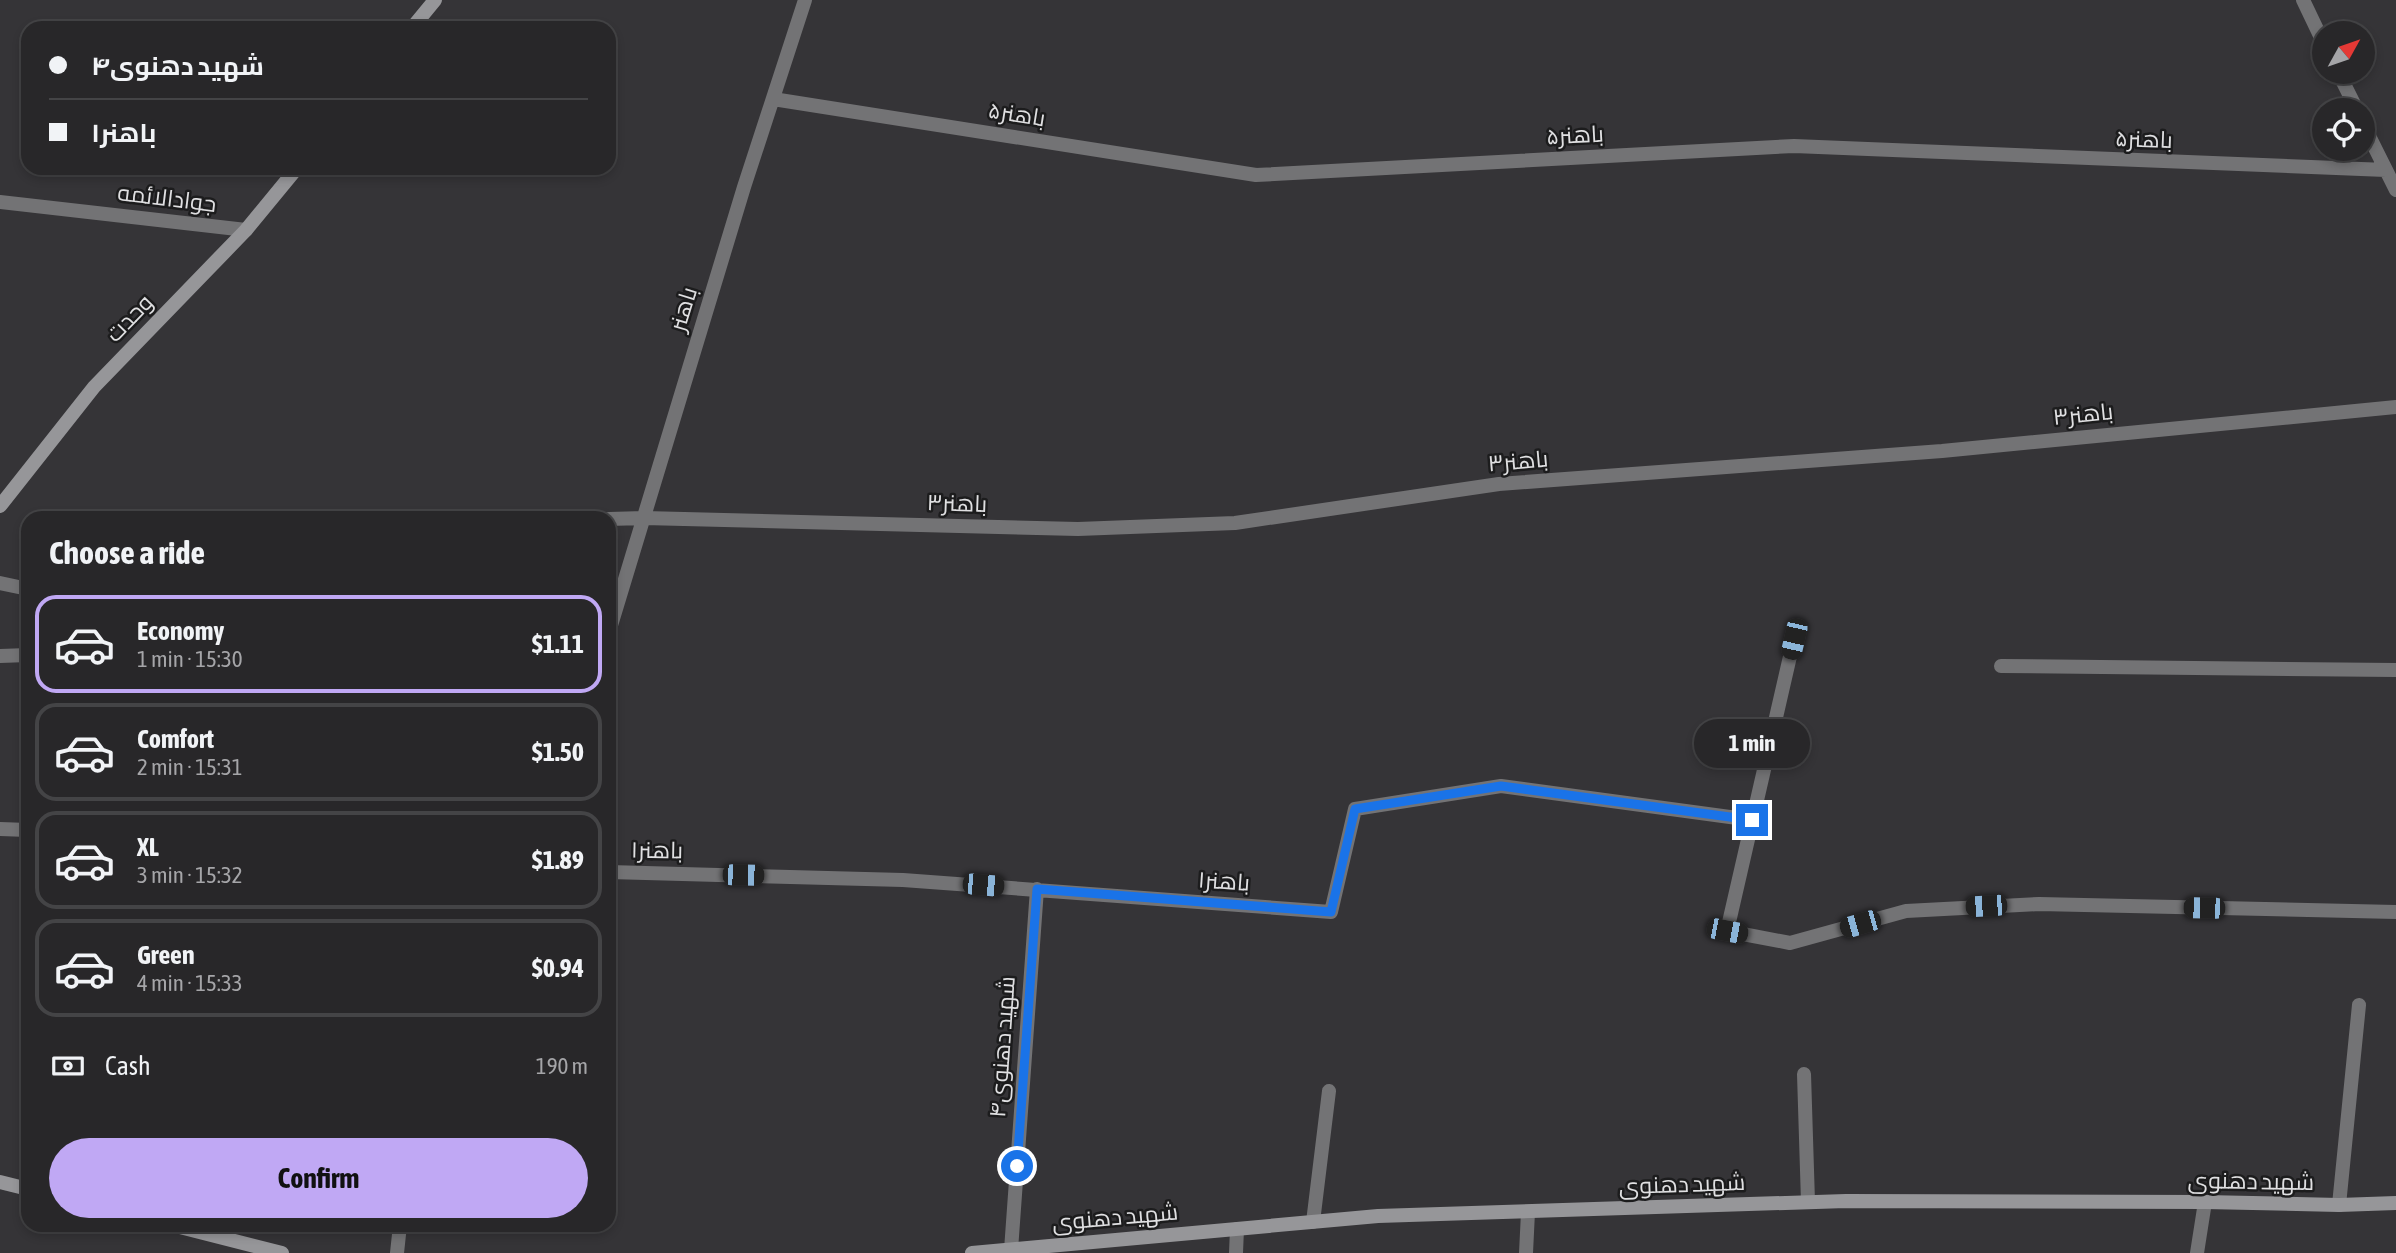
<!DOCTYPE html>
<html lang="en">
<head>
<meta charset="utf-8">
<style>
	:root { --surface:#282729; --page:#302f31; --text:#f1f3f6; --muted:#a5a5a8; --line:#444446; --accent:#c0a8f4 }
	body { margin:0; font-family:"Asap Condensed",Cairo,sans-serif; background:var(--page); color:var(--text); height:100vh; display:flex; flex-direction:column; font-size:26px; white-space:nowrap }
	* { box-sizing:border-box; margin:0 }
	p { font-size:23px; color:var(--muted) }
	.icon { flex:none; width:38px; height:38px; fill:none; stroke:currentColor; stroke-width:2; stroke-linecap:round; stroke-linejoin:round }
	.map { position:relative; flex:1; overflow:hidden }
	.drawer { position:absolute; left:21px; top:511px; width:595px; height:721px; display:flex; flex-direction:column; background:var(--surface); border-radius:21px; box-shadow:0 4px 10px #0003,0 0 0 2px var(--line) }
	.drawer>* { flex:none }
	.top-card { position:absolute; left:21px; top:21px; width:595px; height:154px; border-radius:21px; box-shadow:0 4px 10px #0003,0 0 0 2px var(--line); display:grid; align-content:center; height:154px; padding:0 28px; background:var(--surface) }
	.needle { width:46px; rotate:50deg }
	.buttons { position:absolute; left:2312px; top:21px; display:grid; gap:14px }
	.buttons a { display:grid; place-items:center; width:63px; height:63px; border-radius:50%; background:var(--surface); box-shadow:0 4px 10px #0003,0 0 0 2px var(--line); font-size:35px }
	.end { position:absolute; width:32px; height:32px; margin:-16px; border:9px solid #1a73e8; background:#fff; box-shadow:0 0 0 4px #fff }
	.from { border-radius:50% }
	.bubble { position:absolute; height:49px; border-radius:24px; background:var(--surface); box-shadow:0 4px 10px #0003,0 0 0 2px var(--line); font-size:23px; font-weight:700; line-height:49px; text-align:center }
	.car { position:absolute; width:21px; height:42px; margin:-21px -10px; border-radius:9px; box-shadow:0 0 5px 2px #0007; background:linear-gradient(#222 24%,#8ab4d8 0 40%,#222 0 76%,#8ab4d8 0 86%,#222 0) }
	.top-card b { display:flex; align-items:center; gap:24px; height:66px; font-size:26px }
	.top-card b+b { border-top:2px solid var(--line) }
	.top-card i { width:18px; height:18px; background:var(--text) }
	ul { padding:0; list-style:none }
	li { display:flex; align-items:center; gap:21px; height:98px; margin:0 14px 10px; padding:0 14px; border:4px solid var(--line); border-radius:21px }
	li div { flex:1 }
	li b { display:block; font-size:26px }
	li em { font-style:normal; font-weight:700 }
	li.active { border-color:var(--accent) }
	li>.icon { width:63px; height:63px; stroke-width:1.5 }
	h2 { padding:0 28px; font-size:32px; line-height:84px }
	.pay { display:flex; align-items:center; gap:18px; height:77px; padding:0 28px; font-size:26px }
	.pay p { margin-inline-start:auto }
	.cta { display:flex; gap:14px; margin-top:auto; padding:14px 28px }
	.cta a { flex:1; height:80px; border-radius:42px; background:var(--accent); color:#111; font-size:28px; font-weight:700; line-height:80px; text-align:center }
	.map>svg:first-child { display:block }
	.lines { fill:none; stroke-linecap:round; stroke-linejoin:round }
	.street { stroke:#737375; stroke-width:14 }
	.secondary { stroke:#969699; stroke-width:14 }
	.route { stroke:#1a73e8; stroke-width:9 }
	.labels { text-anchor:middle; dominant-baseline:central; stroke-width:5; stroke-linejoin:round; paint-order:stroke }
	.street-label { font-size:23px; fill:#e0e0e2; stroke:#1c1c1d }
</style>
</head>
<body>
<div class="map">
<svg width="2396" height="1253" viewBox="0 0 2396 1253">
	<rect width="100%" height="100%" fill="#353437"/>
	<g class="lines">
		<path class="street" d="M2303 0 2324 44
			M2338 72 2357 110
			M773 99 1256 175 1794 146 2386 170
			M2362 122 2396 190
			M0 202 246 230
			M609 519 644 518 1078 529 1235 523 1499 484 1942 451 2396 407
			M0 583 28 589
			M609 632 744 187 805 0
			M1794 639 1727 931 1790 943 1906 911 2039 904 2396 912
			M0 656 28 655
			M2001 666 2396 670
			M0 829 28 830
			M609 872 903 880 1331 912 1355 809 1501 786 1752 820
			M1804 1074 1808 1202
			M2339 1205 2359 1005
			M1313 1222 1329 1091
			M1011 1250 1037 889
			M397 1253 400 1225
			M1236 1253 1237 1229
			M1526 1253 1528 1212
			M2197 1253 2205 1202"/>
		<path class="secondary" d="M412 28 435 0
			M0 506 94 387 246 230 297 168
			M0 1182 28 1189
			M172 1225 282 1253
			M972 1253 1378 1216 1846 1201 2205 1202 2339 1205 2396 1203"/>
	</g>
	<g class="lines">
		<path class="route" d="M1017 1166 1037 889 1331 912 1355 809 1501 786 1752 820"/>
	</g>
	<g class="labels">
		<g class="street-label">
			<text transform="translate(1017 114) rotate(9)">باهنر۵</text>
			<text transform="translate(1575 135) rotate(-3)">باهنر۵</text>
			<text transform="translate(2144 139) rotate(2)">باهنر۵</text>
			<text transform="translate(167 198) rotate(7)">جوادالائمه</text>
			<text transform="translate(683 309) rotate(-73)">باهنر</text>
			<text transform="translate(129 318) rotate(-46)">وحدت</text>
			<text transform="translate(2083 414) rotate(-6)">باهنر۳</text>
			<text transform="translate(1518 461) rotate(-5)">باهنر۳</text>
			<text transform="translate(957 503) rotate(2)">باهنر۳</text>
			<text transform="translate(657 850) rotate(1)">باهنر۱</text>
			<text transform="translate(1224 881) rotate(4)">باهنر۱</text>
			<text transform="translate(1002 1047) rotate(-86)">شهید دهنوی۴</text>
			<text transform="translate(2251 1181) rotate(1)">شهید دهنوی</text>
			<text transform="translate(1682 1184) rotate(-2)">شهید دهنوی</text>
			<text transform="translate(1115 1217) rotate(-5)">شهید دهنوی</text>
		</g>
	</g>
</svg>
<div class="buttons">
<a><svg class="needle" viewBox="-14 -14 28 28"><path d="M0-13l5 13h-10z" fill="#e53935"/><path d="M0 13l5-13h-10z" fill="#a5a5a8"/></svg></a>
<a><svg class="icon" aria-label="locate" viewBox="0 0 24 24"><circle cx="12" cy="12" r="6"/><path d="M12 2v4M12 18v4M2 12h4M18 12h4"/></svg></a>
</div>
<i class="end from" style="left:1017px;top:1166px"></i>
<i class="end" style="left:1752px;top:820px"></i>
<div class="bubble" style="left:1694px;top:719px;width:116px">1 min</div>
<i class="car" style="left:1794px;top:639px;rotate:193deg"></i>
<i class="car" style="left:743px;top:875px;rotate:91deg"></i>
<i class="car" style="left:983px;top:885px;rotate:95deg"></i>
<i class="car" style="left:1986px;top:906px;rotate:267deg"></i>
<i class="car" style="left:2204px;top:908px;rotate:271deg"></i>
<i class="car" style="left:1860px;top:924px;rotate:254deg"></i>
<i class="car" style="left:1727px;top:931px;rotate:101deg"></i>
<div class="top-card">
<b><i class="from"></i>شهید دهنوی۴</b>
<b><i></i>باهنر۱</b>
</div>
<section class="drawer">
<h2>Choose a ride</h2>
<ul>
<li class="active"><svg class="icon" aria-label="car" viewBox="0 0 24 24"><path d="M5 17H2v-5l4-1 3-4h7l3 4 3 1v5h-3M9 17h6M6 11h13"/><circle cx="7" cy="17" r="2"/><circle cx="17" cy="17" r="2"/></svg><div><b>Economy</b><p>1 min · 15:30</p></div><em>$1.11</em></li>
<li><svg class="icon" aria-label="car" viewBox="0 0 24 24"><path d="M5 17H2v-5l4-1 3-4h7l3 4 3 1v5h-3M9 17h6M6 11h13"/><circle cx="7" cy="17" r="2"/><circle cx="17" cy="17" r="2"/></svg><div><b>Comfort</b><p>2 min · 15:31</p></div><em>$1.50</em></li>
<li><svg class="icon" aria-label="car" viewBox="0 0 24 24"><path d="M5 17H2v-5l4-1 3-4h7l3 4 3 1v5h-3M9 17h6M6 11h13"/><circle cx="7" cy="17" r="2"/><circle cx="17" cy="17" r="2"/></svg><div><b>XL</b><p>3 min · 15:32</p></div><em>$1.89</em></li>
<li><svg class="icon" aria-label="car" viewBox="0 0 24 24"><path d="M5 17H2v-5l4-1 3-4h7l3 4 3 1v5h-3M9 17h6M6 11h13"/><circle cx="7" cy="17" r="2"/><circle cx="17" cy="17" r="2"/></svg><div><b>Green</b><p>4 min · 15:33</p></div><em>$0.94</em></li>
</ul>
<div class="pay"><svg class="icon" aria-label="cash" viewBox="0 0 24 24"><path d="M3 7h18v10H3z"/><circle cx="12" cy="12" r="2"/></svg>Cash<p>190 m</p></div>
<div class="cta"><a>Confirm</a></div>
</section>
</div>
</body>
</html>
